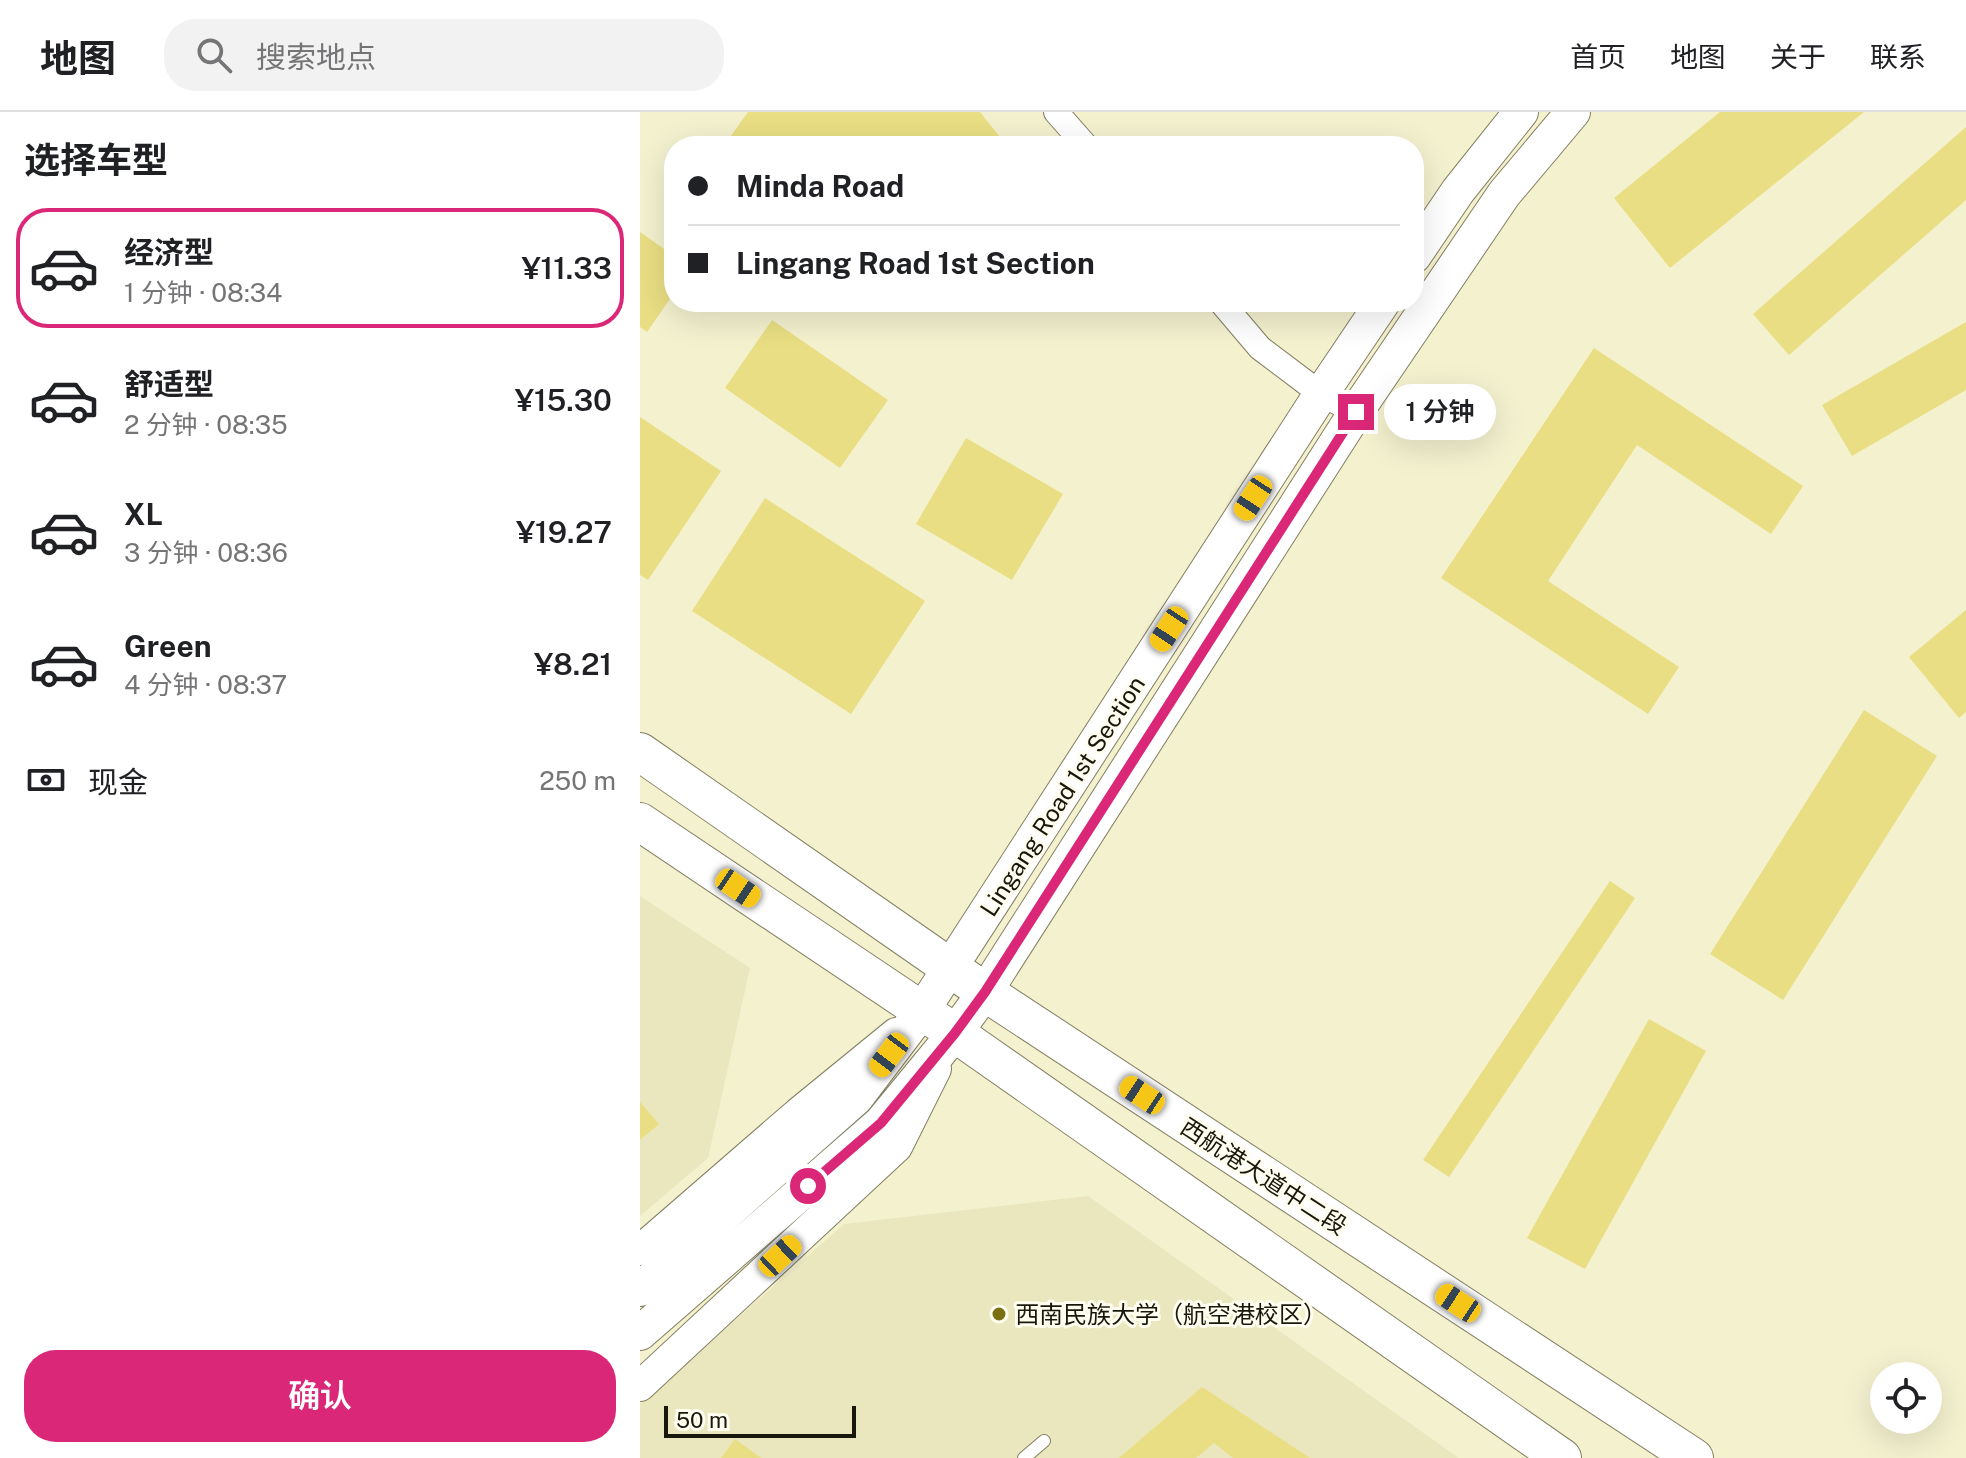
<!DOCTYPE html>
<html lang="zh">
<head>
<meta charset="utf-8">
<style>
	:root { --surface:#fff; --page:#f2f2f2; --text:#202124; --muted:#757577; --line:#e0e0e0; --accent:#db2777 }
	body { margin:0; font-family:"Public Sans","Noto Sans SC",sans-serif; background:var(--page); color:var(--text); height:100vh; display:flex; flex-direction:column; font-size:30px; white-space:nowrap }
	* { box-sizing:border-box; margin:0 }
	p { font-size:26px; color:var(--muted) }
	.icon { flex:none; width:44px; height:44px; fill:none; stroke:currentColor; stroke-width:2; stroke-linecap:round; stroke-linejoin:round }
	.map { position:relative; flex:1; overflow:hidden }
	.side { display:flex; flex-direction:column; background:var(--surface); width:640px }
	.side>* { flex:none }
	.guide { position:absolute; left:24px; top:24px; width:760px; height:176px; border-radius:32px; box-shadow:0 8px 32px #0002; display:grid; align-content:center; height:176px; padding:0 24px; background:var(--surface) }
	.fabs { position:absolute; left:1230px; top:1250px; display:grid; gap:16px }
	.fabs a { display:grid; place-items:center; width:72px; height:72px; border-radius:50%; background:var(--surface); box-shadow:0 8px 32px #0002; font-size:40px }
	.scale { position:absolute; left:24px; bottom:20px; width:192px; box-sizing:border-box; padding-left:8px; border:4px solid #18170b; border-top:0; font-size:22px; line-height:28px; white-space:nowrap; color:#18170b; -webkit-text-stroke:6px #fffdf0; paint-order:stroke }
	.end { position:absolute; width:36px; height:36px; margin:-18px; border:10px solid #db2777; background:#fff; box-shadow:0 0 0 4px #fff }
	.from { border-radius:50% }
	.bubble { position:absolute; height:56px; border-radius:28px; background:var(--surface); box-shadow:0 8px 32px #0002; font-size:26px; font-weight:600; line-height:56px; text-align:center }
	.car { position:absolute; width:24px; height:48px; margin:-24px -12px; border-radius:10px; box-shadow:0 0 6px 2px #0007; background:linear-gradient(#f5c518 24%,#345 0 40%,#f5c518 0 76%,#345 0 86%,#f5c518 0) }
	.guide b { display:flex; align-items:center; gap:28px; height:76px; font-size:30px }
	.guide b+b { border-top:2px solid var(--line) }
	.guide i { width:20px; height:20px; background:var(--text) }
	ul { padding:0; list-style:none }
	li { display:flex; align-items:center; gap:24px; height:120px; margin:0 16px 12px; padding:0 8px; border:4px solid transparent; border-radius:32px }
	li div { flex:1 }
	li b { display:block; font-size:30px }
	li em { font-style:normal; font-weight:600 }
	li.selected { border-color:var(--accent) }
	li>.icon { width:72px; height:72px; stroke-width:1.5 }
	h2 { padding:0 24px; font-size:36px; line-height:96px }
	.pay { display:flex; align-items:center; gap:20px; height:88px; padding:0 24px; font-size:30px }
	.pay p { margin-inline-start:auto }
	.primary-button { display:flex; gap:16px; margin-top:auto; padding:16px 24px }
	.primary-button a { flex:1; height:92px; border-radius:32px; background:var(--accent); color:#fff; font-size:32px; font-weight:600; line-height:92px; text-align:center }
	header { display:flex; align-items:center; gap:48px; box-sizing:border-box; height:112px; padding:0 40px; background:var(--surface); border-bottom:2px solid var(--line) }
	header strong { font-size:38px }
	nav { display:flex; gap:44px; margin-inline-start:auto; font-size:28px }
	.search { width:560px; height:72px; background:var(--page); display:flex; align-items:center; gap:20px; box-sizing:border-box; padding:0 28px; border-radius:32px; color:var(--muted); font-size:30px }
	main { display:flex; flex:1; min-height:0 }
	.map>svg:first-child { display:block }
	.built { fill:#eae6bd }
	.building { fill:#e9de83 }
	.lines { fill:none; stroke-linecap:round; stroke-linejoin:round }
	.service-casing { stroke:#827f61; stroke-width:14 }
	.minor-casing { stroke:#827f61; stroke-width:26 }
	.tertiary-casing { stroke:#827f61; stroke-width:32 }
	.secondary-casing { stroke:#827f61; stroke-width:36 }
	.primary-casing { stroke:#827f61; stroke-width:40 }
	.service { stroke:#fff; stroke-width:12 }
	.minor { stroke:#fff; stroke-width:24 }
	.tertiary { stroke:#fff; stroke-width:30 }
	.secondary { stroke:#fff; stroke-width:34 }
	.primary { stroke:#fff; stroke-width:38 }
	.route { stroke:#db2777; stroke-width:10 }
	.poi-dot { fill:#7b7010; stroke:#fffdf0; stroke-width:3 }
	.labels { text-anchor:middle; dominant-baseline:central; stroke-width:6; stroke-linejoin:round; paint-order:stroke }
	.street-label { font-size:24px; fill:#18170b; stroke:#fffdf0 }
	.poi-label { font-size:24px; fill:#18170b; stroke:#fffdf0; text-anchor:start }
</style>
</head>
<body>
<header>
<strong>地图</strong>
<div class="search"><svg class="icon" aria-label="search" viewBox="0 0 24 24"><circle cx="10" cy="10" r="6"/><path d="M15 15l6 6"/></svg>搜索地点</div>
<nav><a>首页</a><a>地图</a><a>关于</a><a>联系</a></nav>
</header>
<main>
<section class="side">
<h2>选择车型</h2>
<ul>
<li class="selected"><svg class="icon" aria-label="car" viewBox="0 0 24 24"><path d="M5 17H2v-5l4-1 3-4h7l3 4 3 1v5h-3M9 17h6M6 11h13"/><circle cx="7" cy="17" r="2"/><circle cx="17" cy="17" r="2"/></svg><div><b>经济型</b><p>1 分钟 · 08:34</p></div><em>¥11.33</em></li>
<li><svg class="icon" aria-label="car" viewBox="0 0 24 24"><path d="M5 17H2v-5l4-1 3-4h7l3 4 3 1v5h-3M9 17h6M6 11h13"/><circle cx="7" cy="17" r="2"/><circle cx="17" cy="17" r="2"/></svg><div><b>舒适型</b><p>2 分钟 · 08:35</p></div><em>¥15.30</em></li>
<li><svg class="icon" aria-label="car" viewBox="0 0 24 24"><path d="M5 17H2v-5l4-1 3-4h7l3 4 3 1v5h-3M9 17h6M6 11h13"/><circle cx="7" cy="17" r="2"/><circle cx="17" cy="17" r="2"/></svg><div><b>XL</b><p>3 分钟 · 08:36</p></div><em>¥19.27</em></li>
<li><svg class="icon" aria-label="car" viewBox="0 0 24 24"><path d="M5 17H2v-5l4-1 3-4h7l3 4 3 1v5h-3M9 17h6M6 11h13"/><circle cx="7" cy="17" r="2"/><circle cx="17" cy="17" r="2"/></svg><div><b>Green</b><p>4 分钟 · 08:37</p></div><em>¥8.21</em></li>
</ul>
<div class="pay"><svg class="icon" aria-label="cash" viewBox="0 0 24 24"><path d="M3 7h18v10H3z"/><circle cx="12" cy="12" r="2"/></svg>现金<p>250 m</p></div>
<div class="primary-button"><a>确认</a></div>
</section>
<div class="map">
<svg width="1326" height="1346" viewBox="0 0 1326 1346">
	<rect width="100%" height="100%" fill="#f4f1cf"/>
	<path class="built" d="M0 784 110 856 68 1046 0 1104Z
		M448 1084 819 1346H0V1292L204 1112Z"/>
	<path class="building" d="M108 0H340L367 34H100L88 28Z
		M1080 0H1224L1030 156 974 86Z
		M1326 15V88L1149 243 1113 202Z
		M0 120 34 144V181L7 220 0 215Z
		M132 208 248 288 200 356 85 276Z
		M1326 210V278L1212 344 1182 293Z
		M954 236 1163 374 1131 422 997 333 908 469 1039 555 1008 602 801 466Z
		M0 305 81 359 8 468 0 463Z
		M326 326 423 382 372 468 276 412Z
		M125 386 285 489 211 602 52 499Z
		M1326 498V600L1319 606 1269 545Z
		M1224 598 1297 644 1143 888 1070 842Z
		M970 769 995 786 809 1065 783 1048Z
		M1009 907 1066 939 945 1157 887 1126Z
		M0 990 19 1012 0 1028Z
		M562 1275 670 1346H593L574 1331 556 1346H479Z
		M95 1327 121 1346H81Z"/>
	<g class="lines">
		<defs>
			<path id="service" d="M384 1346 404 1329"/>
			<path id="minor" d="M416 0 446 34
				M581 190 620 236 681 282 716 300"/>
			<path id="tertiary" d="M0 1138 158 1001 256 921
				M0 1274 257 1035 296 957"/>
			<path id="secondary" d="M774 144 818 79 881 0
				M0 1177 216 986 282 899 681 282 743 190
				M0 1221 241 1011 315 921 345 880 716 300 864 82 933 0"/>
			<path id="primary" d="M0 640 345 880 1054 1346
				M0 710 315 921 922 1346"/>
		</defs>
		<use href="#service" class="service-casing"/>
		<use href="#minor" class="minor-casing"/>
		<use href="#tertiary" class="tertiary-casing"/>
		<use href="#secondary" class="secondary-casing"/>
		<use href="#primary" class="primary-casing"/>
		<use href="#service" class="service"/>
		<use href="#minor" class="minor"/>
		<use href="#tertiary" class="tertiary"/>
		<use href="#secondary" class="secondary"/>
		<use href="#primary" class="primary"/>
	</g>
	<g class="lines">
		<path class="route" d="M168 1074 241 1011 315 921 345 880 716 300"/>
	</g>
	<circle class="poi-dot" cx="359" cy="1202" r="8"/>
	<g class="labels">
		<g class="street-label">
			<text transform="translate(422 684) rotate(-57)">Lingang Road 1st Section</text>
			<text transform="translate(624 1064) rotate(33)">西航港大道中二段</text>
		</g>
		<g class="poi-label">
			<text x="375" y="1202">西南民族大学（航空港校区）</text>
		</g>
	</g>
</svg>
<div class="fabs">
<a><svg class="icon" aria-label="locate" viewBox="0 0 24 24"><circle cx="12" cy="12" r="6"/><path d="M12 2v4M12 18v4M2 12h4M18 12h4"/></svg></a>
</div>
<div class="scale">50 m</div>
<i class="end from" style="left:168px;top:1074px"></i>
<i class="end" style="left:716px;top:300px"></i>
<div class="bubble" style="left:744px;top:272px;width:112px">1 分钟</div>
<i class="car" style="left:613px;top:386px;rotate:213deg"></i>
<i class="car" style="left:529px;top:517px;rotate:213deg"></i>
<i class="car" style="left:98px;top:776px;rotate:124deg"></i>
<i class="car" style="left:249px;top:943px;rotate:217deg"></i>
<i class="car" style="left:502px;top:983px;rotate:303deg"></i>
<i class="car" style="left:140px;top:1144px;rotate:47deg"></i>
<i class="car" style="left:818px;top:1191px;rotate:303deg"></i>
<div class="guide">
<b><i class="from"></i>Minda Road</b>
<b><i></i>Lingang Road 1st Section</b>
</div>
</div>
</main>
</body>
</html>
